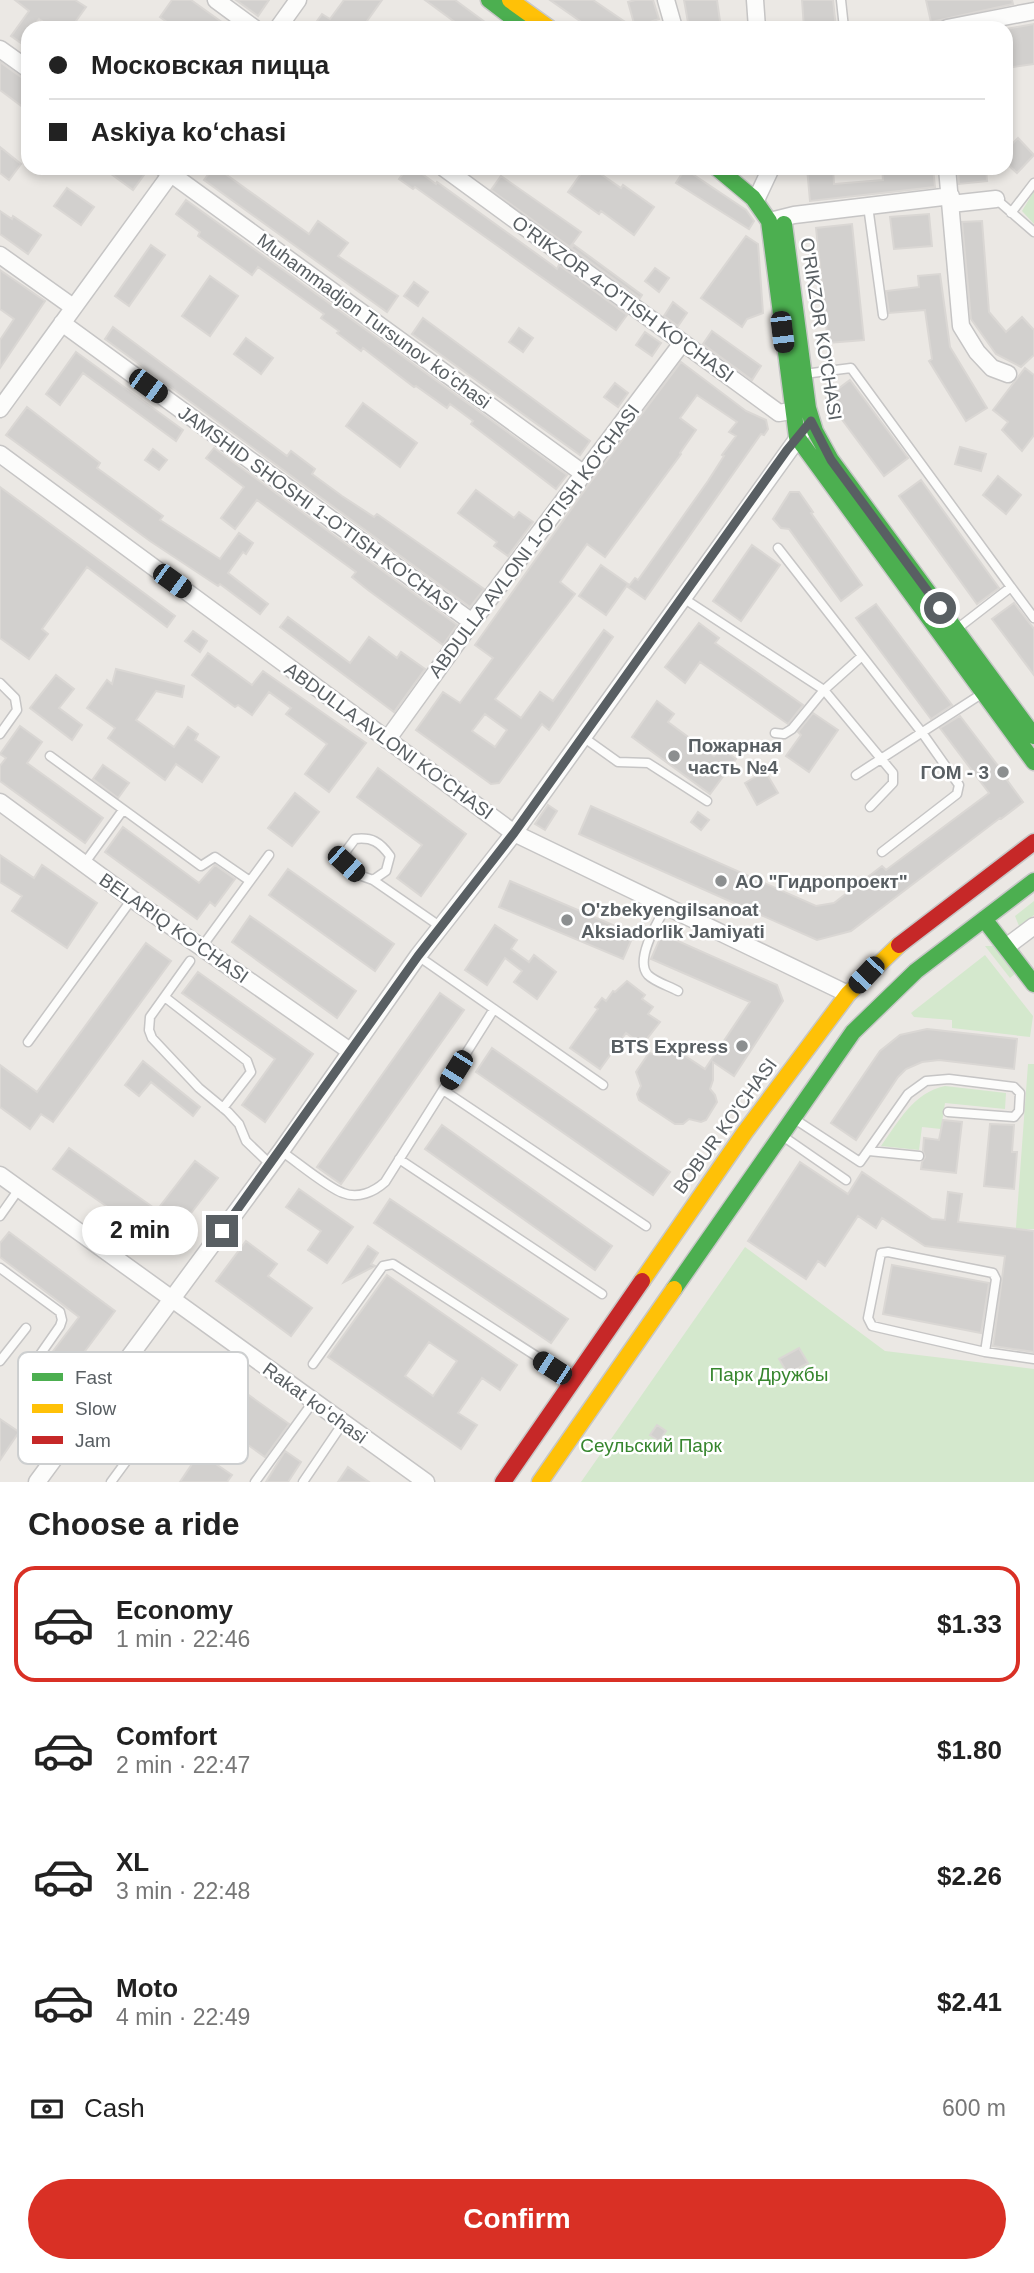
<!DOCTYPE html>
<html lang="en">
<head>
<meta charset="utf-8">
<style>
	:root { --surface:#fff; --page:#f2f2f2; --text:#222; --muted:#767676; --line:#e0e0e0; --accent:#d93025 }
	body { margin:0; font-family:Helvetica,sans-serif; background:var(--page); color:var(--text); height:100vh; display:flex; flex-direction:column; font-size:26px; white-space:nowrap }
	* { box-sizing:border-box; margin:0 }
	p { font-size:23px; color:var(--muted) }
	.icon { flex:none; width:38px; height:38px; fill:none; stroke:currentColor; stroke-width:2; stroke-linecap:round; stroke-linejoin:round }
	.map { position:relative; height:1482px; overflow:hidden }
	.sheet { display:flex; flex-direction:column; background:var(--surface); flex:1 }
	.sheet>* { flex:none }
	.banner { position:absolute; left:21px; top:21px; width:992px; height:154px; border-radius:21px; box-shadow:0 4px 10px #0003; display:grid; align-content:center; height:154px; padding:0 28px; background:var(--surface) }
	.end { position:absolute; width:32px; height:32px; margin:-16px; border:9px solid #595f63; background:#fff; box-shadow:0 0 0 4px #fff }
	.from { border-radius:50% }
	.bubble { position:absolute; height:49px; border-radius:24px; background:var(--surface); box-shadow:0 4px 10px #0003; font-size:23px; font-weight:800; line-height:49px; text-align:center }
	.car { position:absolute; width:21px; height:42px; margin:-21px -10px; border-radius:9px; box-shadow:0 0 5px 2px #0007; background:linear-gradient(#222 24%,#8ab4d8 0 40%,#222 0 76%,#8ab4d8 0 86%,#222 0) }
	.banner b { display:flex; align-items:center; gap:24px; height:66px; font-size:26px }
	.banner b+b { border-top:2px solid var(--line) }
	.banner i { width:18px; height:18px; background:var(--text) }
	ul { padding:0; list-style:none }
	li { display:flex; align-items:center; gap:21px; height:116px; margin:0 14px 10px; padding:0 14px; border:4px solid transparent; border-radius:21px }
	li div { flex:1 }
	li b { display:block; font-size:26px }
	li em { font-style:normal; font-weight:800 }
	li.current { border-color:var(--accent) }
	li>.icon { width:63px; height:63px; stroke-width:1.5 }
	h2 { padding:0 28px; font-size:32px; line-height:84px }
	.pay { display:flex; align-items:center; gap:18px; height:77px; padding:0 28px; font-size:26px }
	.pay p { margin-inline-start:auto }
	.primary-button { display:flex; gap:14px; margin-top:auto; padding:14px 28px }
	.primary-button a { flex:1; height:80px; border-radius:42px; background:var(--accent); color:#fff; font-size:28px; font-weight:800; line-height:80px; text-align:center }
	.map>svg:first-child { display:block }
	.green { fill:#d4e8cd }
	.building { fill:#d2d0ce; stroke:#dad7d4; stroke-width:2; fill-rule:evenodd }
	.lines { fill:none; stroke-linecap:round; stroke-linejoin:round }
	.lane-casing { stroke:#c6c5c5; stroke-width:11 }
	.street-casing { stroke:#c6c5c5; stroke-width:19 }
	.fast-casing { stroke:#c7c7c7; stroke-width:19 }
	.slow-casing { stroke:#c7c7c7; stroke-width:19 }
	.jam-casing { stroke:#c7c7c7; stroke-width:19 }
	.lane { stroke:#fcfcfb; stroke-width:8 }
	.street { stroke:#fcfcfb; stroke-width:16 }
	.fast { stroke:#4caf50; stroke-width:16 }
	.slow { stroke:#ffc107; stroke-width:16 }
	.jam { stroke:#c62828; stroke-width:16 }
	.route { stroke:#595f63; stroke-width:9 }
	.poi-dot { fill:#8c8f90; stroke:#fff; stroke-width:2.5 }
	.labels { text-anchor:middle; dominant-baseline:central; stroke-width:5; stroke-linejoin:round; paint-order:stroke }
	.street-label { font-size:19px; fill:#595f63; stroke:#fff }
	.poi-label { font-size:19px; font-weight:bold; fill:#595f63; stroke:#fff; text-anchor:start }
	.park-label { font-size:19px; fill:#37862e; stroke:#fff }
	.key { fill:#fff; stroke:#cdcfd0; stroke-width:2 }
	.key-label { font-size:19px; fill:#595f63 }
</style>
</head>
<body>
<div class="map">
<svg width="1034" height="1482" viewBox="0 0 1034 1482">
	<rect width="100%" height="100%" fill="#ebe8e4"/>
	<path class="green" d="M1034 191V224L1022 211Z
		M1034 901V915L1019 926 1015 916Z
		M985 946H993L1016 973 1010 978Z
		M985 955 1033 1016 1030 1037 952 1028V1020L914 1017 911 1013Z
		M1028 1064H1034V1229H1027L1024 1256 1011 1265 1016 1227Z
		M945 1086 1006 1093 1005 1109 945 1103 941 1129 922 1127 919 1150 881 1146C899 1121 913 1093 945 1086Z
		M745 1247 885 1351 1034 1369V1482H581Z"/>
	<path class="building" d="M15 0H75L86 7 71 28H52L39 19 32 28H28V48L11 36 29 11Z
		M172 0H191L230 28H201L194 22 189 28H175L160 17Z
		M236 0H269L258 16Z
		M344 0H382L362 28H312L322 14 330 19Z
		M425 0H455L493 28H463Z
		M550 0H593L634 28H590Z
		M635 0H653L659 19 635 27 628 2Z
		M684 0H717L721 28H689Z
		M802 0H833L836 28H804Z
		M926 0H1012L1013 4 931 22Z
		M1034 24V64L1006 68V29Z
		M0 62 28 82V111L0 90Z
		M1018 138 1034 155 1017 173 1006 163V150Z
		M0 147 21 164 9 180 0 173Z
		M103 168H149L133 190Z
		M213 168H217L309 234 318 221 348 243 338 256 398 296 387 312 204 180Z
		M392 168H414L436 184 437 182 552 265 557 269 559 265 627 315 616 330 415 187 413 189 399 179 402 175Z
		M585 168H592L621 188 623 185 654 207 634 235 601 211 599 214 568 192Z
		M807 168H833L834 184 883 180 882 168H933L935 187 810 201Z
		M958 168H986L987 181 959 184Z
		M685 169 746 210 754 221 749 229 676 183Z
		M501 176 581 232 570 247 491 190Z
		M67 188 94 207 81 225 54 206Z
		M186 200 567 475 556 489 471 424 473 421 450 404 447 408 416 386 414 387 363 348 361 351 337 333 339 331 321 318 324 314 258 267 252 275 198 236 200 232 176 214Z
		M0 211 12 219 13 216 41 235 28 254 0 234Z
		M929 214 932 246 894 249 890 217Z
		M982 221 989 312 1006 332 1022 317 1034 330V355L1021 367 996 354 971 319 962 222Z
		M852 224 864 340 828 343 816 228Z
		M746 236 758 244 763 313 747 319 742 327 701 298Z
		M151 245 165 255 129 306 115 296Z
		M574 245 642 295 640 298 571 248Z
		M655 268 669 278 659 292 645 281Z
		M0 270 45 301 0 368V340L14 319 0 309Z
		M940 274 950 347 987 408 966 421 929 361 932 359 925 310 889 313 886 291 919 287 918 276Z
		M210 276 238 296 210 336 182 316Z
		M414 282 428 292 418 306 404 296Z
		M673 302 687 313 678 326 664 316Z
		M423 318 590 441 580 455 412 334Z
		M113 327 287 456 291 451 315 469 312 474 342 496 374 517 377 514 484 589 470 607 105 339Z
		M519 328 533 338 523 352 509 342Z
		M712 331 761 366 752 380 703 344Z
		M645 332 661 343 652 356 636 345Z
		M246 338 273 358 261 374 234 354Z
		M76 352 183 430 176 441 83 373 60 405 46 394Z
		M681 362 746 411 766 420 768 429 764 435 761 434 645 599 628 587 635 578 638 580 667 539 708 481 724 456 722 455 736 436 729 432 737 422 697 395 680 418 696 430 680 453 681 454 605 557 587 544 560 582 575 594 495 699 521 718 540 692 553 701 604 630 613 637 549 730 542 724 499 783 491 784 416 730 443 692 460 703 493 658 475 645 587 487ZM485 714 507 730 495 747 472 731Z
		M1025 368 1034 375V435L1022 451 1002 430 1008 422 993 410Z
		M850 380 908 458 884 476 826 398Z
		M615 383 628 393 618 407 604 397Z
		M363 403 417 443 400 467 346 426Z
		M27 407 100 463 97 468 163 516 160 520 220 559 239 533 253 543 246 554 243 552 228 573 268 604 260 614 220 584 218 586 150 541 6 435Z
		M960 447 986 454 981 471 955 464Z
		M214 448 457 625 443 645 368 590 352 577 356 572 257 500 235 529 221 518 244 487 206 458Z
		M153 449 167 460 159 470 145 460Z
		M998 476 1021 495 1006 514 983 495Z
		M921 480 999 588 977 604 899 496Z
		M0 487 175 616 167 627 87 567 42 629 48 634 29 659 0 638Z
		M476 490 514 518 519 512 533 522 508 556 494 546 497 542 458 513Z
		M790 492H799L813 512 811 513 862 585 841 601 789 529 781 528 773 519Z
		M752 545 780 565 741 621 713 601Z
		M601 565 628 584 606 615 579 596Z
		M1014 603 1034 629V675L992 619Z
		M876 604 952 705 931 719 856 618Z
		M288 617 350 663 369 637 397 658 401 652 425 669 394 712 280 627Z
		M699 623 719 638 715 643 803 705 788 724 700 662 685 683 665 667Z
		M193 631 207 641 200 652 185 641Z
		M208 653 252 685 263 671 366 743 329 792 305 774 327 744 286 714 291 708 269 692 252 715 238 705 235 707 192 675Z
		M116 669 184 686 182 697 156 691 136 720 174 747 188 727 198 734 195 740 219 757 202 782 176 764 165 780 108 738 115 728 87 708 107 680 112 684Z
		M56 675 74 689 59 708 82 725 72 740 30 708Z
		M657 701 674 714 668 722 714 756 720 747 736 759 710 794 632 737Z
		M813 713 838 730 809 772 786 756 801 735 798 732Z
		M960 716 1008 779 1007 780 1023 802 1001 819 1000 818 851 931 817 940 579 834 591 806 816 906 834 903 882 866 886 870 989 793 940 728Z
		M20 726 42 742 27 763 103 818 85 843 0 781V766L6 758 0 754Z
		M103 765 129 783 118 798 93 779Z
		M378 768 466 834 421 896 397 878 422 845 357 797Z
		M765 771 778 793 757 805 745 783Z
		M295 793 319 812 292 846 268 828Z
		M548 805 557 811 545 830 535 824Z
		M698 812 709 820 701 830 691 822Z
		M123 827 199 883 215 865 235 879 215 906 210 902 197 919 105 852Z
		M0 855 34 878 42 865 97 903 67 948 12 911 22 896 0 882Z
		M288 869 394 944 375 971 269 895Z
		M510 881 634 934 623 959 499 907Z
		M250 916 356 991 337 1018 232 942Z
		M495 925 517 940 511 949 529 962 534 955 556 972 537 999 514 982 522 971 505 958 487 985 465 970Z
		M662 934 777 985 783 1001 734 1076 713 1062V1080L710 1089 715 1095 717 1102 706 1120 701 1122 689 1119 683 1124H675L639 1100 637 1094 641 1086 636 1072 649 1053 660 1056 670 1048 676 1050 705 1069 750 1002 651 959Z
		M146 943 171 961 53 1122 41 1114 30 1129 0 1107V1065L37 1092Z
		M198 972 313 1054 265 1122 242 1105 275 1059 182 993Z
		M627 981 645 995 642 999 653 1007 648 1014 660 1022 642 1045 626 1033 600 1069 570 1048 598 1009 595 1007 602 998 606 1001 613 991 615 992Z
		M440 993 464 1010 341 1184 317 1167Z
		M927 1029 1017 1039 1014 1069 939 1060 922 1062 906 1069 898 1077 856 1140 831 1123 880 1051 900 1035Z
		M492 1048 670 1172 653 1195 476 1072Z
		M143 1061 200 1107 193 1116 151 1082 139 1096 125 1085Z
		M943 1120 962 1122 956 1173 921 1169 922 1162 925 1157 923 1151 924 1138 939 1140Z
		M990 1124 1014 1125 1012 1152H1017L1014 1189 984 1186Z
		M442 1125 612 1246 595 1270 425 1149Z
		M69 1148 157 1210 195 1161 218 1178 165 1247 53 1169Z
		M800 1162 848 1194 862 1172 932 1219 945 1220 948 1192 962 1194 958 1222 1034 1231V1352L993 1346 1005 1256 925 1246 882 1218 876 1228 858 1216 825 1266 818 1261 806 1279 748 1241Z
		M299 1189 353 1227 327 1263 308 1250 321 1231 286 1207Z
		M390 1199 568 1319 551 1343 374 1223Z
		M9 1232 115 1311 67 1375 47 1359 79 1317 0 1257V1243Z
		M246 1241 277 1264 268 1276 312 1308 291 1336 216 1281Z
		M368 1246 378 1253 371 1264 375 1266 344 1282Z
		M892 1265 989 1283 981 1333 883 1314Z
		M387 1275 517 1365 500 1390 482 1378 458 1413 477 1425 461 1449 328 1357ZM429 1342 457 1361 433 1396 405 1376Z
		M799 1348 808 1363 788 1374 779 1359Z
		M211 1368 289 1424 265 1457 231 1433 213 1462 232 1475 227 1482H180L218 1425 186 1403Z
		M0 1419 19 1432 0 1460Z
		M657 1425 666 1431 659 1441 650 1435Z
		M285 1451 301 1462 288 1482H266Z
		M348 1467 369 1482H338Z"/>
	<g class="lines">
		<defs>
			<path id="lane" d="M841 0 844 28
				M996 199 1034 232
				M868 206 883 315
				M1011 213 1034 183
				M804 374 851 368 1011 587
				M778 548 923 734 959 785 957 794 882 852
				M683 598 824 690 893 773V783L870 807
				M958 628 1011 587 1034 618
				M0 683 15 698 17 710 0 734
				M775 733 784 734 792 729 824 690 862 656
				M583 737 618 762 648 763 707 801
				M50 756 201 866 215 857 250 881
				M856 775 983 693
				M84 864 123 810
				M373 880 386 871 390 856C380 842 372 837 355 839L346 851V864L359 875 373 880 441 927
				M666 907C658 921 634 960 648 975 655 982 669 986 678 991
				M201 948 269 855
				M418 956 603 1085
				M190 961 150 1017 149 1030 152 1038 199 1088 228 1112 239 1124 246 1141 271 1165
				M166 998 247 1061 251 1072 223 1108
				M28 1042 132 899
				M443 1090 646 1226
				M796 1120 860 1162 908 1094 926 1081 949 1079 1014 1087 1020 1093 1019 1111 1014 1117 948 1112
				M784 1137 846 1180
				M281 1151C296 1161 328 1188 343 1193 358 1199 374 1192 385 1182L494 1009
				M869 1151 919 1156
				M399 1159 602 1294
				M0 1216 19 1189
				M0 1268 60 1312 62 1320 60 1326 37 1359V1364L90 1407
				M985 1352 996 1279 993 1273 888 1252 881 1253 868 1318 872 1326 985 1352 1034 1359
				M0 1361 26 1328
				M313 1364 383 1266 393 1264 572 1379
				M107 1385 186 1442
				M111 1482 186 1380
				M255 1482 313 1402
				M303 1482 343 1423"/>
			<path id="street" d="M216 0 254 28
				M666 0 674 28
				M755 0 757 28
				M278 28 298 0
				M947 28 1034 11
				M0 49 28 69
				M163 168 584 474
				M444 168 779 413 802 409
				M947 168 961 326 977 352 992 368 1008 374
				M756 200 771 168
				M951 204 996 199
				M770 221 794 215 951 196
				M0 255 73 307
				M62 323 472 622
				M0 409 175 168
				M0 454 514 833 848 994
				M387 740 472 622 682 343
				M0 802 132 899 350 1051
				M1006 947 1034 926
				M0 1175 426 1482
				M37 1482 281 1151 418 956 514 833 803 431"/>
			<path id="fast" d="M489 0 518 22
				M717 168 753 198 769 221 797 437 1034 762
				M784 224 808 408 815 431 831 460 1034 736
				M984 919 1034 984
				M674 1289 853 1032 916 971 1034 881"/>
			<path id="slow" d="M510 0 549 28
				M642 1281 745 1132 848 994 899 945
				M540 1482 674 1289"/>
			<path id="jam" d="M899 945 1034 842
				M503 1482 642 1281"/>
		</defs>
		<use href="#lane" class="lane-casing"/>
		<use href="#street" class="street-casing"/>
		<use href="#fast" class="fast-casing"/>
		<use href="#slow" class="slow-casing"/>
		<use href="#jam" class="jam-casing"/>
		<use href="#lane" class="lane"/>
		<use href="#street" class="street"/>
		<use href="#fast" class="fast"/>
		<use href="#slow" class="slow"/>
		<use href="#jam" class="jam"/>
	</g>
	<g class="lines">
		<path class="route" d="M222 1231 418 956 514 833 787 450 811 421 831 460 940 608"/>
	</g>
	<g class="poi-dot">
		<circle cx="674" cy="756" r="7"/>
		<circle cx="1003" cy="772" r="7"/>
		<circle cx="721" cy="881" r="7"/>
		<circle cx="567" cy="920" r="7"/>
		<circle cx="742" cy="1046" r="7"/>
	</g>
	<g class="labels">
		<g class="street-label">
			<text transform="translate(623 299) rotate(36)">O'RIKZOR 4-O'TISH KO'CHASI</text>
			<text transform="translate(374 321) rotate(36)">Muhammadjon Tursunov koʻchasi</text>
			<text transform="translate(821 329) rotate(81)">O'RIKZOR KO'CHASI</text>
			<text transform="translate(318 510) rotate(36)">JAMSHID SHOSHI 1-O'TISH KO'CHASI</text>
			<text transform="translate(534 541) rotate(-53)">ABDULLA AVLONI 1-O'TISH KO'CHASI</text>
			<text transform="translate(389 741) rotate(36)">ABDULLA AVLONI KO'CHASI</text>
			<text transform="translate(174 928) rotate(35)">BELARIQ KO'CHASI</text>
			<text transform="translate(725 1126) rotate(-54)">BOBUR KO'CHASI</text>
			<text transform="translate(315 1403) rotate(36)">Rakat koʻchasi</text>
		</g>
		<g class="poi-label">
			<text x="688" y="745">Пожарная<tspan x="688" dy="22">часть №4</tspan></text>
			<text x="989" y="772" text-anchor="end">ГОМ - 3</text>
			<text x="735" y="881">АО "Гидропроект"</text>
			<text x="581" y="909">O'zbekyengilsanoat<tspan x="581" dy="22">Aksiadorlik Jamiyati</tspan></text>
			<text x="728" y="1046" text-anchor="end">BTS Express</text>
		</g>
		<g class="park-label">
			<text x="769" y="1374">Парк Дружбы</text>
			<text x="651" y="1445">Сеульский Парк</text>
		</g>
	</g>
	<rect x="18" y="1352" width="230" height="112" rx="10" class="key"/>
	<rect x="32" y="1373" width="31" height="8" fill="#4caf50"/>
	<rect x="32" y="1404" width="31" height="9" fill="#ffc107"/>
	<rect x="32" y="1436" width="31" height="8" fill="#c62828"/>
	<g class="key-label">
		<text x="75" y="1384">Fast</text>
		<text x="75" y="1415">Slow</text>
		<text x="75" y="1447">Jam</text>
	</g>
</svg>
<i class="end from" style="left:940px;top:608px"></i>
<i class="end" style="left:222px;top:1231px"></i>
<div class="bubble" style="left:82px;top:1206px;width:116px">2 min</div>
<i class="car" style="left:782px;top:332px;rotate:173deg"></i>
<i class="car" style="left:148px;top:386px;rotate:126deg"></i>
<i class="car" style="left:172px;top:581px;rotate:126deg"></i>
<i class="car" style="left:346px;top:864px;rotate:132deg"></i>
<i class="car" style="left:866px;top:975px;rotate:223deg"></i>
<i class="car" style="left:456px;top:1070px;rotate:212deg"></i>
<i class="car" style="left:552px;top:1368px;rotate:303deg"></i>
<div class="banner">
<b><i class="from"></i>Московская пицца</b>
<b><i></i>Askiya koʻchasi</b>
</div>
</div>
<section class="sheet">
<h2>Choose a ride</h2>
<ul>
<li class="current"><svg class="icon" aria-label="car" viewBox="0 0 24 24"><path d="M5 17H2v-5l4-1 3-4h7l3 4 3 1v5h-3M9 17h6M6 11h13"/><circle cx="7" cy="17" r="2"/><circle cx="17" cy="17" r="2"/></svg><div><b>Economy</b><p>1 min · 22:46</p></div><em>$1.33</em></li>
<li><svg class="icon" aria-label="car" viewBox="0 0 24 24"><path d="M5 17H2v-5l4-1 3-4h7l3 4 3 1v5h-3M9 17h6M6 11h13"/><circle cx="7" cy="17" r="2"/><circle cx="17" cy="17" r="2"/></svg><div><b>Comfort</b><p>2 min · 22:47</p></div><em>$1.80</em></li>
<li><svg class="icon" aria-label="car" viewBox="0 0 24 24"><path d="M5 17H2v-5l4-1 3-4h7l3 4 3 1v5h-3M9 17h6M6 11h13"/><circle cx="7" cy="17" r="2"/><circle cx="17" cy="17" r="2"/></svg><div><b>XL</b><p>3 min · 22:48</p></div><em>$2.26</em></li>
<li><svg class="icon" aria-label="car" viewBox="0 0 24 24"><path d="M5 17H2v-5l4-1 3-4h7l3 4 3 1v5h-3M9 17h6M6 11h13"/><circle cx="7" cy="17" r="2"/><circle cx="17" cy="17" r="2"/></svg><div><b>Moto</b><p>4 min · 22:49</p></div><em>$2.41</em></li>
</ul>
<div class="pay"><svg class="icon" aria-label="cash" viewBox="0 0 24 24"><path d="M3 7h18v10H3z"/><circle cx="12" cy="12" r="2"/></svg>Cash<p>600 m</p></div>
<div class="primary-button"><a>Confirm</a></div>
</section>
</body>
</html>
